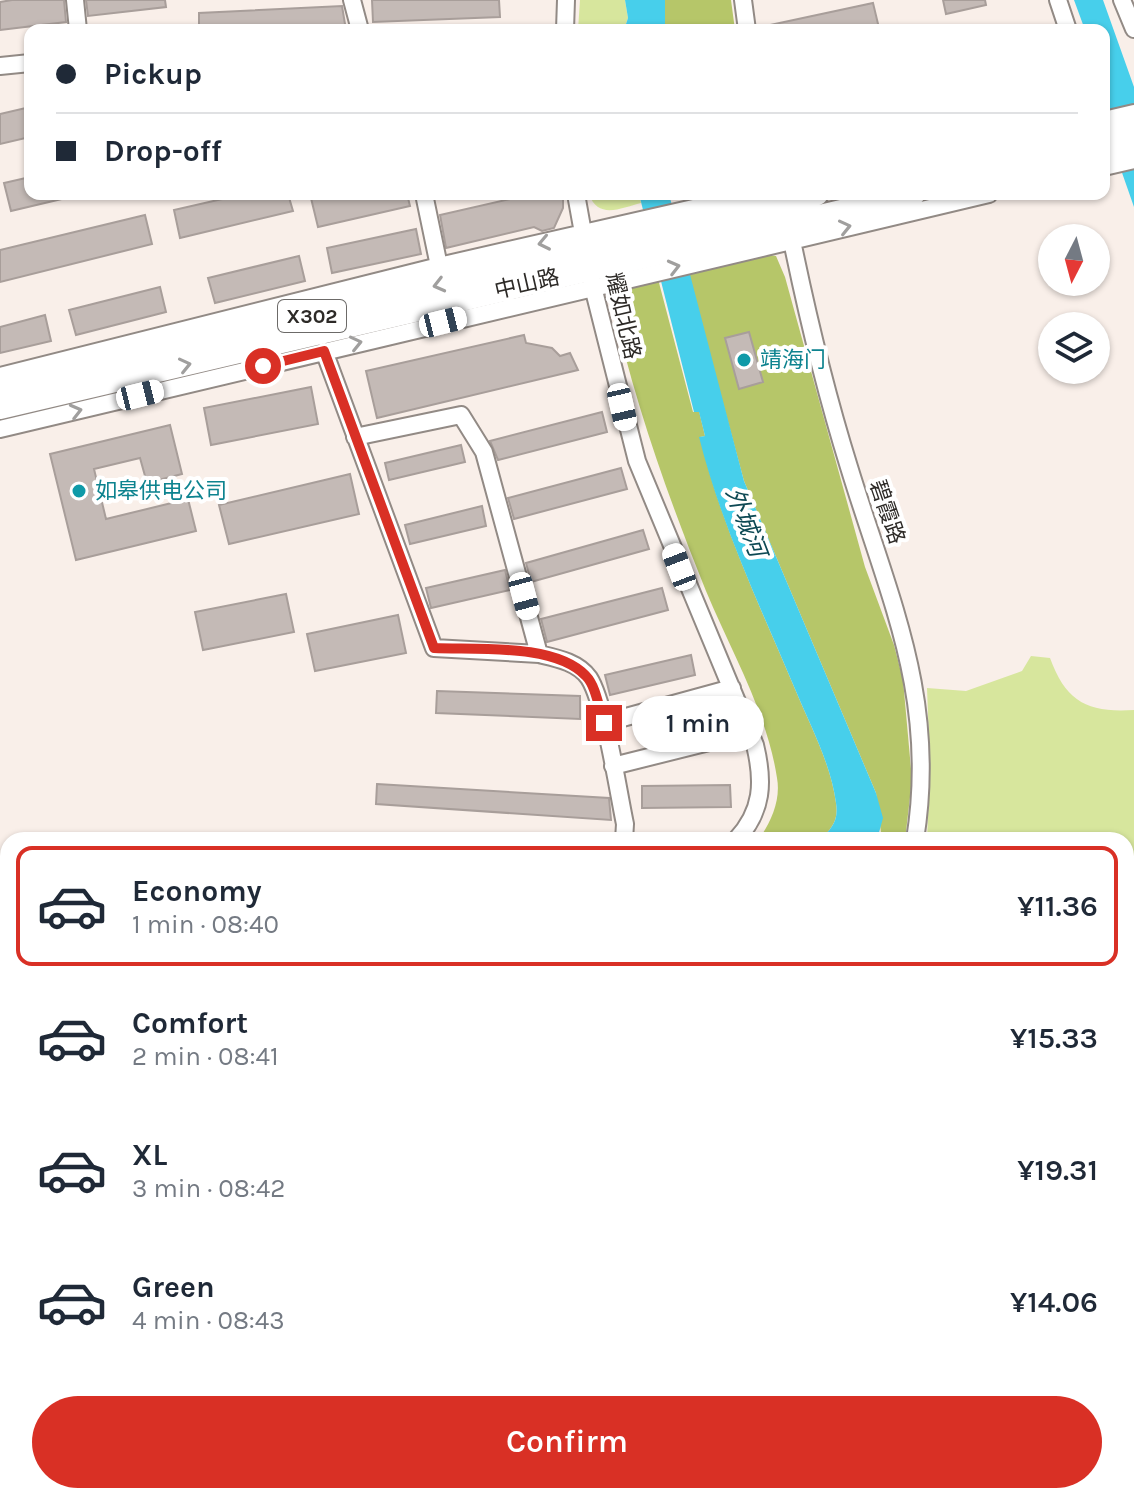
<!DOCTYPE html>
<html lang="en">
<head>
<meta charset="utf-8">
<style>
	:root { --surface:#fff; --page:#f2f2f3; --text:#1f2937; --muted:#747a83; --line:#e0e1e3; --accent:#d93025 }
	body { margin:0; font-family:Karla,"Noto Sans SC",sans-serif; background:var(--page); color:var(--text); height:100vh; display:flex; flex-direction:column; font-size:30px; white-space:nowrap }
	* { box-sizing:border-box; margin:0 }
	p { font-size:26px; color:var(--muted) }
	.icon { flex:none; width:44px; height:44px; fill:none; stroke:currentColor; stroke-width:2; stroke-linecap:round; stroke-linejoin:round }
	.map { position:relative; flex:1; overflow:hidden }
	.side { position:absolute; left:0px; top:832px; width:1134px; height:672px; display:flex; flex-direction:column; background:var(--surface); border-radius:24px 24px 0 0; box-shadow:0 2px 6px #0004 }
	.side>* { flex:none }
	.hud { position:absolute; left:24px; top:24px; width:1086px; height:176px; border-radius:16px; box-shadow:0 2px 6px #0004; display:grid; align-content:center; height:176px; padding:0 32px; background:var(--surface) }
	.needle { width:52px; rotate:186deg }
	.fabs { position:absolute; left:1038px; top:224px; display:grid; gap:16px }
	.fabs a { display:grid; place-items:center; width:72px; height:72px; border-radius:50%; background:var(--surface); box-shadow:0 2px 6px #0004; font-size:40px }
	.end { position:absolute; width:36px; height:36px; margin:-18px; border:10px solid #d93025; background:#fff; box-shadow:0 0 0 4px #fff }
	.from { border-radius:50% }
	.bubble { position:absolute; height:56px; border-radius:28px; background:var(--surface); box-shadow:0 2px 6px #0004; font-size:26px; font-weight:600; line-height:56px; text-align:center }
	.car { position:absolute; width:24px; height:48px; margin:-24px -12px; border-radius:10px; box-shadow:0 0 6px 2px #0007; background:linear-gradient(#fff 24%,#345 0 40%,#fff 0 76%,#345 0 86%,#fff 0) }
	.hud b { display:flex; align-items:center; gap:28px; height:76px; font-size:30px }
	.hud b+b { border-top:2px solid var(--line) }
	.hud i { width:20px; height:20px; background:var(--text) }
	ul { padding:14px 0 0; list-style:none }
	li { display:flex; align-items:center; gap:24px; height:120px; margin:0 16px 12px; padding:0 16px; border:4px solid transparent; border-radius:16px }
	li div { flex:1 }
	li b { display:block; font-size:30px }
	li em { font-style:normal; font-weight:600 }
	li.on { border-color:var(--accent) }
	li>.icon { width:72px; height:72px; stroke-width:1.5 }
	.cta { display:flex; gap:16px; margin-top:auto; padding:16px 32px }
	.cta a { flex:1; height:92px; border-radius:48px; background:var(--accent); color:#fff; font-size:32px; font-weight:600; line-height:92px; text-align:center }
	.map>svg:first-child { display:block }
	.green { fill:#d7e69d }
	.forest { fill:#b6c669 }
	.water { fill:#47cfeb }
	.building { fill:#c4bab6; stroke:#a89e9a; stroke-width:2 }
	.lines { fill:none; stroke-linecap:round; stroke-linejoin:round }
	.minor-casing { stroke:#928a85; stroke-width:20 }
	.major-casing { stroke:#928a85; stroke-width:26 }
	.minor { stroke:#fff; stroke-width:16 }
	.major { stroke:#fff; stroke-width:22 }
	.oneway { stroke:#a09f9e }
	.route { stroke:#d93025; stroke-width:10 }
	.culture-dot { fill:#0f9aa8; stroke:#fff; stroke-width:3 }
	.labels { text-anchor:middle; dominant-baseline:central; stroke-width:8; stroke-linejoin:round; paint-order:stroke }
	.shield { fill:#fff; stroke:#6c6a68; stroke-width:2 }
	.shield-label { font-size:20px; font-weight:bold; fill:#2d2a27 }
	.street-label { font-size:22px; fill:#2d2a27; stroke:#fff }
	.culture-label { font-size:22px; fill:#0d838f; stroke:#fff; text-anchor:start }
	.water-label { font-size:24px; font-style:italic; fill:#0d4954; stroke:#fff }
</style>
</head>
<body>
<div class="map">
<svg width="1134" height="1504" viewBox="0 0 1134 1504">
	<rect width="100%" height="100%" fill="#f9efe9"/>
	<path class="green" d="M580 0H625L628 18 624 30H578Z
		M589 194H639L641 203C621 208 598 220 589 194Z
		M1031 656 1050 658C1066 702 1088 713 1134 710V1276L1126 1275V840H927L930 767 927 688 966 691 1022 671Z
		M0 1353 8 1354V1414H0Z"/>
	<path class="forest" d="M665 0H731L735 30H665Z
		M763 254 776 256 785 277 865 567 894 645 903 680 912 780 905 840H877L881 833 876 793 744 481 688 274Z
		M658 279 693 412 699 411 705 436 700 437C721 525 760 606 795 689 810 725 831 764 836 803 839 821 831 829 820 840H758C771 823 781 800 777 778 767 712 731 651 706 591 668 497 634 401 612 302L617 287Z
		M0 1175 8 1176V1237L0 1236Z
		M1126 1446 1134 1447V1504H959L900 1496H1126Z"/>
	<path class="water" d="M625 0H665V30H624L628 18Z
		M1074 0H1103L1134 87V207L1120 167 1117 132 1104 95V30H1085Z
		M639 194H669L744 481 876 793 883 818 877 840H820C831 829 839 821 836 803 831 764 810 725 795 689 760 606 721 525 699 437L705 436 699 412H694Z
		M1134 870V954L1126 962V895Z
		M1126 1035 1134 1040V1102L1126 1100Z
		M0 1236 8 1237V1354L0 1353Z
		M1126 1325 1134 1326V1447L1126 1446Z"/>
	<path class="building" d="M12 0H64L66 22 0 30V2Z
		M86 0H165L166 7 88 16Z
		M372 0H499L500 17 373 22Z
		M943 0H985L986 5 946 14Z
		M873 3 879 28 771 30 770 25Z
		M342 6 346 30H199V13Z
		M30 107V137L0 144V114Z
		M30 177V194H65L66 198 11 211 4 183Z
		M244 194H288L293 211 180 238 174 210Z
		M310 194H407L410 206 318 227Z
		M532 194H563V208L554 228 542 231 534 227 446 248 440 215Z
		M145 215 152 244 0 282V250Z
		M416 229 421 254 332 273 327 248Z
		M299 256 305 281 215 303 208 278Z
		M160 287 166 312 76 335 69 310Z
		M45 315 51 341 0 353V327Z
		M749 332 763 382 739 389 725 338Z
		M524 335 526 343 552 348 560 356 570 353 578 370 377 418 366 371Z
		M311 387 318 424 211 445 204 408Z
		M602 412 607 432 498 460 490 441Z
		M170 425 182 474 147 483 140 458 94 469 106 519 188 499 196 531 76 560 50 454Z
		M461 445 465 462 389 480 385 463Z
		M621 468 627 489 514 519 508 498Z
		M350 474 359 514 229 544 219 505Z
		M482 506 486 526 410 544 405 525Z
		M643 530 649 549 531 582 526 563Z
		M505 570 510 590 431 608 426 588Z
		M662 588 668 610 547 642 541 619Z
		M286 594 294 632 203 650 195 612Z
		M398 615 406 653 315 671 307 634Z
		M691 655 695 675 610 695 605 675Z
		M437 691 580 696V719L436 713Z
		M377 784 609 798 611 820 376 804Z
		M730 785 731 807 642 808V786Z"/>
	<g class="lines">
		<defs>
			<path id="minor" d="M75 0 78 30
				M352 0 360 30
				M743 0 747 30
				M1058 0 1068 30
				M1122 0 1134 29
				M565 30 566 0
				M0 66 30 63
				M1104 120 1134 113
				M1104 167 1134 160
				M424 194 439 266
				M576 194 585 244
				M790 231C806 310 825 390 849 467 889 598 938 698 915 840
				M591 279 637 461 755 745C764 782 763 811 736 840
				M324 351 434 648 539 654
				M0 376 439 266 755 194
				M0 429 989 194
				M355 437 461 415 484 452 539 654C556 658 578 662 589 678 605 703 618 791 625 824L624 840
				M604 723 732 688
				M613 766 749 732
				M0 1163 8 1164
				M1126 1291 1134 1293
				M624 1496 653 1504
				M246 1504 247 1496
				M708 1504 832 1499 897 1504"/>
			<path id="major" d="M1104 131 1134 124
				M1104 150 1134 144
				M0 390 817 194
				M0 408 914 194"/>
		</defs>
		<use href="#minor" class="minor-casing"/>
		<use href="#major" class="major-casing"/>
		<use href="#minor" class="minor"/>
		<use href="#major" class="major"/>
	</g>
	<defs><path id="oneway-chevron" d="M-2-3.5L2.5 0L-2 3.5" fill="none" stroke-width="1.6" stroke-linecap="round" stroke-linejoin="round" transform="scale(2)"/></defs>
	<g class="oneway">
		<use href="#oneway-chevron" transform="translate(845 227) rotate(-13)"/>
		<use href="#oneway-chevron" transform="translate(544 243) rotate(168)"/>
		<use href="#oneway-chevron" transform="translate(674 267) rotate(-14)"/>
		<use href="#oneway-chevron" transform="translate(439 285) rotate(166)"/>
		<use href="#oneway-chevron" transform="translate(356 343) rotate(-13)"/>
		<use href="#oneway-chevron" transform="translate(185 365) rotate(-13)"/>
		<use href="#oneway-chevron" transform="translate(76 411) rotate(-14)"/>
	</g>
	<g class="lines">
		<path class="route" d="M263 366 324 351 434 648C477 650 555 643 586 676 596 686 599 709 604 723"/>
	</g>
	<g class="culture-dot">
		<circle cx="744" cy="360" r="8"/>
		<circle cx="79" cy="491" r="8"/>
	</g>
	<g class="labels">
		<rect class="shield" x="278" y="300" width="68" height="32" rx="6"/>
		<g class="shield-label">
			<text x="312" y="316">X302</text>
		</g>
		<g class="street-label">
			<text transform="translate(527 284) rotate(-13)">中山路</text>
			<text transform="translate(623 316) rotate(77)">耀如北路</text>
			<text transform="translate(887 512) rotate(71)">碧霞路</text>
		</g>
		<g class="culture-label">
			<text x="760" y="360">靖海门</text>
			<text x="95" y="491">如皋供电公司</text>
		</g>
		<g class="water-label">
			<text transform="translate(746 522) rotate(69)">外城河</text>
		</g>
	</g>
</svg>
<div class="fabs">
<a><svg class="needle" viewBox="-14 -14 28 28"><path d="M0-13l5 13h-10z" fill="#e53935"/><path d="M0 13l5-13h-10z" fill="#747a83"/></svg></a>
<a><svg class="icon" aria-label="layers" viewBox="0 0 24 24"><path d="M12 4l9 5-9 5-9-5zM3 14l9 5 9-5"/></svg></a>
</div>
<i class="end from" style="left:263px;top:366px"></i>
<i class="end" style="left:604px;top:723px"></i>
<div class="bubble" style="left:632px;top:696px;width:132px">1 min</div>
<i class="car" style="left:443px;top:322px;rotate:76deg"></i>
<i class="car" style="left:140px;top:395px;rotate:76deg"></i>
<i class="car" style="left:622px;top:407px;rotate:167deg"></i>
<i class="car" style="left:679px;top:567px;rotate:339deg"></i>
<i class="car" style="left:524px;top:596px;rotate:165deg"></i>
<div class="hud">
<b><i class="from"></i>Pickup</b>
<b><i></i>Drop-off</b>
</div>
<section class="side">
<ul>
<li class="on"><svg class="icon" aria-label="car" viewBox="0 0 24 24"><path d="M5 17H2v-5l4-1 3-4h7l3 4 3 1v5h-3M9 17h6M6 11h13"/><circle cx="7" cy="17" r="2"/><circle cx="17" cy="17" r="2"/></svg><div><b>Economy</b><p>1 min · 08:40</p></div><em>¥11.36</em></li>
<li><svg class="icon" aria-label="car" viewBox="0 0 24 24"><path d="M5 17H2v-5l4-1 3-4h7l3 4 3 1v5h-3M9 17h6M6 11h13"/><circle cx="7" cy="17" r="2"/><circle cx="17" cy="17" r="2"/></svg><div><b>Comfort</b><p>2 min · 08:41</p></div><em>¥15.33</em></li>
<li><svg class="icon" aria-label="car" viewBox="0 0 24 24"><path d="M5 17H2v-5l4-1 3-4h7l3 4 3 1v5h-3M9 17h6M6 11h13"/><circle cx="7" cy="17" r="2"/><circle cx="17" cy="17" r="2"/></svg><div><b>XL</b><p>3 min · 08:42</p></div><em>¥19.31</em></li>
<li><svg class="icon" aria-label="car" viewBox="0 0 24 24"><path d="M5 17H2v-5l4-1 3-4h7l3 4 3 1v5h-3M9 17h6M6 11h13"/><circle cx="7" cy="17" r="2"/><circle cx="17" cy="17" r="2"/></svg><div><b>Green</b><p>4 min · 08:43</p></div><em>¥14.06</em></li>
</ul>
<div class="cta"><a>Confirm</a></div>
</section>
</div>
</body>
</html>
